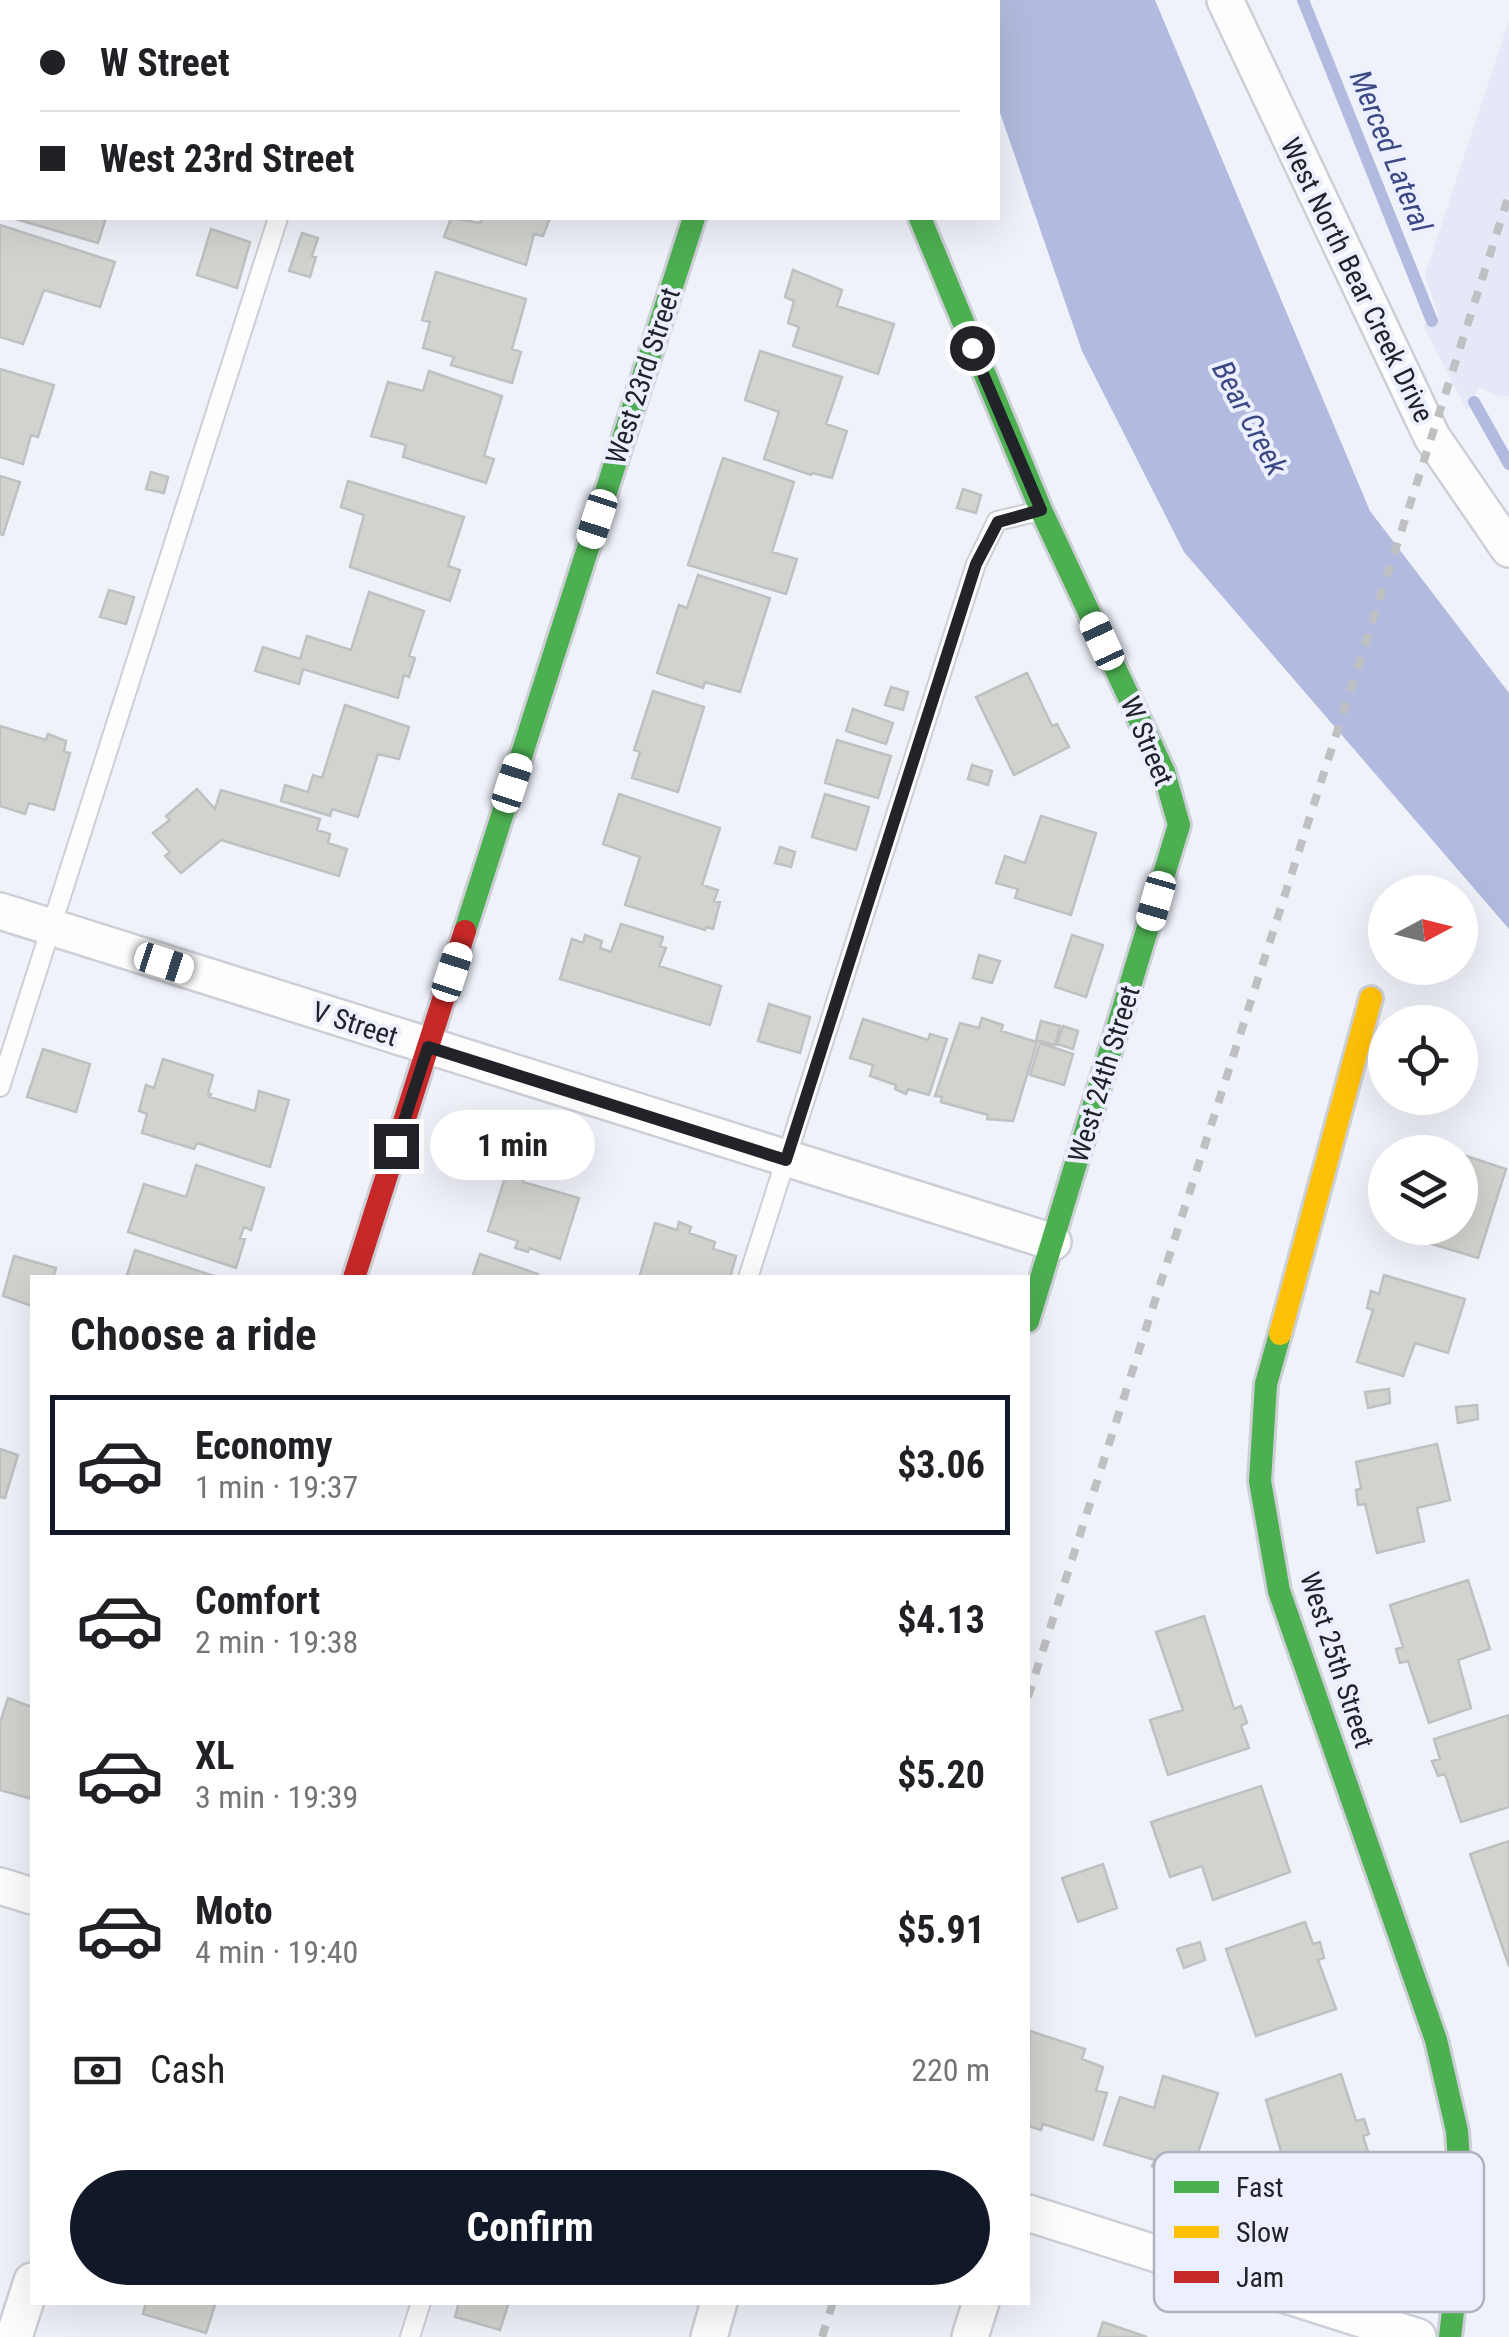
<!DOCTYPE html>
<html lang="en">
<head>
<meta charset="utf-8">
<style>
	:root { --surface:#fff; --page:#f6f6f6; --text:#202124; --muted:#757577; --line:#e0e0e0; --accent:#111827 }
	body { margin:0; font-family:"Roboto Condensed",sans-serif; background:var(--page); color:var(--text); height:100vh; display:flex; flex-direction:column; font-size:38px; white-space:nowrap }
	* { box-sizing:border-box; margin:0 }
	p { font-size:32px; color:var(--muted) }
	.icon { flex:none; width:55px; height:55px; fill:none; stroke:currentColor; stroke-width:2; stroke-linecap:round; stroke-linejoin:round }
	.map { position:relative; flex:1; overflow:hidden }
	.side { position:absolute; left:30px; top:1275px; width:1000px; height:1030px; display:flex; flex-direction:column; background:var(--surface); border-radius:0px; box-shadow:0 10px 40px #0002 }
	.side>* { flex:none }
	.banner { position:absolute; left:0px; top:0px; width:1000px; height:220px; box-shadow:0 10px 40px #0002; display:grid; align-content:center; height:220px; padding:0 40px; background:var(--surface) }
	.needle { width:65px; rotate:83deg }
	.controls { position:absolute; left:1368px; top:875px; display:grid; gap:20px }
	.controls a { display:grid; place-items:center; width:110px; height:110px; border-radius:50%; background:var(--surface); box-shadow:0 10px 40px #0002; font-size:50px }
	.end { position:absolute; width:45px; height:45px; margin:-22px; border:12px solid #212329; background:#fff; box-shadow:0 0 0 5px #fff }
	.from { border-radius:50% }
	.bubble { position:absolute; height:70px; border-radius:35px; background:var(--surface); box-shadow:0 10px 40px #0002; font-size:32px; font-weight:700; line-height:70px; text-align:center }
	.car { position:absolute; width:30px; height:60px; margin:-30px -15px; border-radius:12px; box-shadow:0 0 8px 2px #0007; background:linear-gradient(#fff 24%,#345 0 40%,#fff 0 76%,#345 0 86%,#fff 0) }
	.banner b { display:flex; align-items:center; gap:35px; height:95px; font-size:38px }
	.banner b+b { border-top:2px solid var(--line) }
	.banner i { width:25px; height:25px; background:var(--text) }
	ul { padding:0; list-style:none }
	li { display:flex; align-items:center; gap:30px; height:140px; margin:0 20px 15px; padding:0 20px; border:5px solid transparent; border-radius:0px }
	li div { flex:1 }
	li b { display:block; font-size:38px }
	li em { font-style:normal; font-weight:700 }
	li.current { border-color:var(--accent) }
	li>.icon { width:90px; height:90px; stroke-width:1.5 }
	h2 { padding:0 40px; font-size:45px; line-height:120px }
	.pay { display:flex; align-items:center; gap:25px; height:110px; padding:0 40px; font-size:38px }
	.pay p { margin-inline-start:auto }
	.cta { display:flex; gap:20px; margin-top:auto; padding:20px 40px }
	.cta a { flex:1; height:115px; border-radius:60px; background:var(--accent); color:#fff; font-size:40px; font-weight:700; line-height:115px; text-align:center }
	.map>svg:first-child { display:block }
	.built { fill:#e4e8f7 }
	.water { fill:#b2bbdf }
	.lines { fill:none; stroke-linecap:round; stroke-linejoin:round }
	.stream { stroke:#b2bbdf; stroke-width:12 }
	.building { fill:#d1d4ce; stroke:#bec0c1; stroke-width:2.5 }
	.lane-casing { stroke:#cdcfd6; stroke-width:22 }
	.street-casing { stroke:#cdcfd6; stroke-width:40 }
	.fast-casing { stroke:#cdcfd6; stroke-width:28 }
	.slow-casing { stroke:#cdcfd6; stroke-width:28 }
	.jam-casing { stroke:#cdcfd6; stroke-width:28 }
	.lane { stroke:#fdfdfe; stroke-width:18 }
	.street { stroke:#fdfdfe; stroke-width:35 }
	.fast { stroke:#4caf50; stroke-width:22 }
	.slow { stroke:#ffc107; stroke-width:22 }
	.jam { stroke:#c62828; stroke-width:22 }
	.rail { stroke:#bfc0c2; stroke-width:8; stroke-dasharray:12 12; stroke-linecap:butt }
	.route { stroke:#212329; stroke-width:12 }
	.labels { text-anchor:middle; dominant-baseline:central; stroke-width:8; stroke-linejoin:round; paint-order:stroke }
	.street-label { font-size:28px; fill:#212329; stroke:#ecf0fe }
	.water-label { font-size:30px; font-style:italic; fill:#3c4984; stroke:#ecf0fe }
	.key { fill:#ecf0fe; stroke:#afb2be; stroke-width:2.5 }
	.key-label { font-size:28px; fill:#212329 }
</style>
</head>
<body>
<div class="map">
<svg width="1509" height="2337" viewBox="0 0 1509 2337">
	<rect width="100%" height="100%" fill="#f0f2fa"/>
	<path class="built" d="M1509 20V396L1499 397 1479 387 1467 410 1423 325 1439 317 1425 275Z"/>
	<path class="water" d="M960 0H1155L1370 511 1509 693V929L1184 552 1082 351 998 107V2Z"/>
	<g class="lines">
		<path class="stream" d="M1303 0 1432 321
			M1474 402 1509 464"/>
	</g>
	<path class="building" d="M12 218H106L98 243Z
		M451 218 480 223 482 218H550L543 236 534 234 526 265 444 237Z
		M0 225 115 262 100 307 44 290 23 344 0 337Z
		M211 229 250 242 237 288 197 275Z
		M302 233 318 238 312 256 316 257 310 277 289 271Z
		M793 270 842 290 837 306 894 324 878 374 793 346 799 327 788 323 794 301 785 297Z
		M436 272 526 299 512 349 521 352 512 383 451 365 454 357 423 348 430 322 422 320Z
		M760 351 842 377 826 424 847 431 832 478 812 473 811 475 764 459 779 412 745 400Z
		M0 369 54 385 38 437 31 435 23 464 0 457Z
		M429 371 502 396 484 456 494 459 486 483 403 457 406 445 371 436 388 382 423 391Z
		M723 458 794 482 772 552 797 559 786 594 688 565Z
		M151 472 168 477 164 493 146 489Z
		M0 476 20 482 3 535 0 534Z
		M348 481 464 517 448 566 460 570 450 601 350 567 364 515 341 507Z
		M963 489 981 495 976 513 957 508Z
		M698 575 770 598 740 692 705 682 703 688 657 673 679 605 687 608Z
		M109 590 134 597 126 624 100 617Z
		M369 592 424 611 409 656 415 658 409 677 404 675 398 698 303 669 299 684 255 671 263 647 300 659 307 636 351 650Z
		M1027 673 1052 726 1057 724 1069 747 1014 775 976 697Z
		M891 687 908 692 903 710 885 705Z
		M653 691 704 707 678 792 632 778 640 752 634 750Z
		M345 705 409 727 399 759 378 754 358 817 332 809 330 816 281 801 285 785 308 792 313 775 322 778Z
		M853 709 893 723 886 744 846 731Z
		M0 726 46 740 48 734 66 741 64 752 70 753 54 810 29 803 25 814 0 806Z
		M837 740 891 756 878 798 825 783Z
		M972 765 992 771 988 785 968 779Z
		M197 789 215 809 221 790 320 819 317 830 330 834 328 843 347 849 339 876 221 840 181 873 165 856 170 852 153 833 170 820 166 816Z
		M619 794 720 828 702 885 718 890 714 901 720 902 713 929 706 927 705 930 625 905 640 857 603 844Z
		M825 794 869 807 856 850 812 837Z
		M1041 816 1096 833 1071 915 1015 898 1018 889 996 883 1005 856 1025 863Z
		M780 847 795 852 791 867 775 863Z
		M621 924 663 937 660 946 666 948 659 966 721 986 710 1025 560 979 572 939 583 943 585 935 602 941 600 948 611 952Z
		M1072 935 1103 945 1086 997 1055 987Z
		M979 955 1000 961 992 983 973 978Z
		M769 1004 810 1017 800 1053 758 1041Z
		M982 1018 1003 1025 1001 1031 1037 1042 1013 1121 987 1119 988 1115 941 1102 942 1097 935 1096 960 1023 979 1028Z
		M863 1019 928 1040 930 1034 947 1039 929 1095 908 1089 906 1094 895 1089 896 1085 870 1076 873 1065 850 1058Z
		M1041 1021 1060 1026 1055 1045 1036 1040Z
		M1063 1026 1078 1031 1073 1049 1057 1044Z
		M1040 1043 1073 1054 1064 1085 1030 1075Z
		M43 1049 90 1064 76 1112 27 1097Z
		M163 1059 213 1075 208 1094H211L210 1097 255 1111 259 1091 289 1100 270 1167 197 1143 194 1149 142 1133 147 1114 139 1111 146 1085 154 1088Z
		M1460 1154 1506 1169 1478 1258 1399 1234 1400 1228H1460Z
		M196 1165 264 1188 251 1230 244 1227 240 1238 245 1239 236 1268 128 1232 144 1184 186 1197Z
		M507 1171 525 1177 523 1182 579 1198 560 1259 529 1248 528 1252 515 1248 518 1241 488 1231Z
		M679 1222 691 1227 689 1233 715 1242 713 1249 736 1256 730 1278H639L655 1223 677 1230Z
		M135 1250 220 1278H126Z
		M480 1254 538 1274 537 1278H472Z
		M14 1256 56 1268 53 1278H32V1306L3 1296Z
		M1384 1275 1465 1299 1448 1353 1415 1343 1403 1376 1357 1362 1373 1310 1367 1308 1371 1291 1379 1294Z
		M1389 1389 1390 1403 1368 1408 1365 1392Z
		M1477 1405 1478 1419 1458 1423 1456 1407Z
		M1437 1444 1450 1500 1417 1508 1424 1541 1377 1553 1365 1504 1358 1505 1356 1490 1361 1488 1356 1462Z
		M0 1449 18 1455 5 1498 0 1497Z
		M1468 1580 1490 1649 1458 1660 1471 1708 1429 1723 1408 1661 1400 1663 1396 1649 1403 1647 1390 1605Z
		M1204 1616 1234 1709 1241 1706 1247 1723 1241 1726 1249 1748 1168 1775 1150 1720 1183 1710 1156 1632Z
		M8 1698 32 1707V1799L0 1790V1723Z
		M1509 1715V1807L1461 1822 1445 1774 1438 1776 1432 1761 1440 1759 1434 1739Z
		M1261 1786 1290 1872 1213 1900 1202 1866 1170 1877 1151 1822Z
		M1509 1841V1966L1470 1854Z
		M1103 1864 1117 1908 1078 1922 1062 1878Z
		M1305 1922 1313 1944 1320 1942 1324 1958 1318 1960 1336 2009 1256 2036 1226 1949Z
		M1200 1942 1205 1960 1184 1968 1177 1949Z
		M1030 2031 1085 2049 1082 2059 1103 2067 1096 2091 1107 2093 1093 2140 1043 2124 1041 2130 1028 2126Z
		M1341 2074 1356 2121 1364 2119 1369 2134 1363 2136 1371 2161 1292 2189 1266 2100Z
		M1163 2076 1218 2093 1192 2171 1169 2165 1166 2172 1152 2166 1155 2160 1104 2145 1120 2097 1154 2108Z
		M146 2302H216L206 2333 143 2314Z
		M459 2302H509L500 2330 455 2317Z
		M1103 2322 1147 2337H1098Z"/>
	<g class="lines">
		<defs>
			<path id="lane" d="M347 2 348 0
				M0 1087 278 218
				M748 1278 976 564 997 521 1040 511
				M410 2337 421 2302"/>
			<path id="street" d="M638 0 646 2
				M1225 0 1432 437 1509 549
				M0 911 1053 1242
				M0 1886 32 1896
				M1028 2213 1418 2337
				M14 2337 32 2281
				M709 2337 719 2302
				M970 2337 981 2302"/>
			<path id="fast" d="M920 218 1041 510 1164 772 1179 825 1028 1321
				M465 931 694 218
				M1280 1334 1266 1384 1260 1481 1279 1591 1436 2040 1457 2131 1463 2224 1450 2337"/>
			<path id="slow" d="M1280 1334 1371 998"/>
			<path id="jam" d="M354 1278 465 931"/>
		</defs>
		<use href="#lane" class="lane-casing"/>
		<use href="#street" class="street-casing"/>
		<use href="#fast" class="fast-casing"/>
		<use href="#slow" class="slow-casing"/>
		<use href="#jam" class="jam-casing"/>
		<use href="#lane" class="lane"/>
		<use href="#street" class="street"/>
		<use href="#fast" class="fast"/>
		<use href="#slow" class="slow"/>
		<use href="#jam" class="jam"/>
		<path class="rail" d="M1028 1697 1509 195
			M822 2337 833 2302"/>
	</g>
	<g class="lines">
		<path class="route" d="M396 1146 428 1047 786 1160 976 564 998 522 1041 510 972 348"/>
	</g>
	<g class="labels">
		<g class="street-label">
			<text transform="translate(1357 280) rotate(64)">West North Bear Creek Drive</text>
			<text transform="translate(643 376) rotate(-72)">West 23rd Street</text>
			<text transform="translate(1147 741) rotate(67)">W Street</text>
			<text transform="translate(355 1024) rotate(18)">V Street</text>
			<text transform="translate(1104 1074) rotate(-73)">West 24th Street</text>
			<text transform="translate(1337 1660) rotate(72)">West 25th Street</text>
		</g>
		<g class="water-label">
			<text transform="translate(1391 151) rotate(68)">Merced Lateral</text>
			<text transform="translate(1250 418) rotate(62)">Bear Creek</text>
		</g>
	</g>
	<rect x="1154" y="2152" width="330" height="160" rx="15" class="key"/>
	<rect x="1174" y="2181" width="45" height="12" fill="#4caf50"/>
	<rect x="1174" y="2226" width="45" height="12" fill="#ffc107"/>
	<rect x="1174" y="2271" width="45" height="12" fill="#c62828"/>
	<g class="key-label">
		<text x="1236" y="2197">Fast</text>
		<text x="1236" y="2242">Slow</text>
		<text x="1236" y="2287">Jam</text>
	</g>
</svg>
<div class="controls">
<a><svg class="needle" viewBox="-14 -14 28 28"><path d="M0-13l5 13h-10z" fill="#e53935"/><path d="M0 13l5-13h-10z" fill="#757577"/></svg></a>
<a><svg class="icon" aria-label="locate" viewBox="0 0 24 24"><circle cx="12" cy="12" r="6"/><path d="M12 2v4M12 18v4M2 12h4M18 12h4"/></svg></a>
<a><svg class="icon" aria-label="layers" viewBox="0 0 24 24"><path d="M12 4l9 5-9 5-9-5zM3 14l9 5 9-5"/></svg></a>
</div>
<i class="end from" style="left:972px;top:348px"></i>
<i class="end" style="left:396px;top:1146px"></i>
<div class="bubble" style="left:430px;top:1110px;width:165px">1 min</div>
<i class="car" style="left:597px;top:519px;rotate:198deg"></i>
<i class="car" style="left:1102px;top:641px;rotate:335deg"></i>
<i class="car" style="left:512px;top:783px;rotate:18deg"></i>
<i class="car" style="left:1156px;top:901px;rotate:196deg"></i>
<i class="car" style="left:164px;top:963px;rotate:108deg"></i>
<i class="car" style="left:452px;top:972px;rotate:18deg"></i>
<div class="banner">
<b><i class="from"></i>W Street</b>
<b><i></i>West 23rd Street</b>
</div>
<section class="side">
<h2>Choose a ride</h2>
<ul>
<li class="current"><svg class="icon" aria-label="car" viewBox="0 0 24 24"><path d="M5 17H2v-5l4-1 3-4h7l3 4 3 1v5h-3M9 17h6M6 11h13"/><circle cx="7" cy="17" r="2"/><circle cx="17" cy="17" r="2"/></svg><div><b>Economy</b><p>1 min · 19:37</p></div><em>$3.06</em></li>
<li><svg class="icon" aria-label="car" viewBox="0 0 24 24"><path d="M5 17H2v-5l4-1 3-4h7l3 4 3 1v5h-3M9 17h6M6 11h13"/><circle cx="7" cy="17" r="2"/><circle cx="17" cy="17" r="2"/></svg><div><b>Comfort</b><p>2 min · 19:38</p></div><em>$4.13</em></li>
<li><svg class="icon" aria-label="car" viewBox="0 0 24 24"><path d="M5 17H2v-5l4-1 3-4h7l3 4 3 1v5h-3M9 17h6M6 11h13"/><circle cx="7" cy="17" r="2"/><circle cx="17" cy="17" r="2"/></svg><div><b>XL</b><p>3 min · 19:39</p></div><em>$5.20</em></li>
<li><svg class="icon" aria-label="car" viewBox="0 0 24 24"><path d="M5 17H2v-5l4-1 3-4h7l3 4 3 1v5h-3M9 17h6M6 11h13"/><circle cx="7" cy="17" r="2"/><circle cx="17" cy="17" r="2"/></svg><div><b>Moto</b><p>4 min · 19:40</p></div><em>$5.91</em></li>
</ul>
<div class="pay"><svg class="icon" aria-label="cash" viewBox="0 0 24 24"><path d="M3 7h18v10H3z"/><circle cx="12" cy="12" r="2"/></svg>Cash<p>220 m</p></div>
<div class="cta"><a>Confirm</a></div>
</section>
</div>
</body>
</html>
